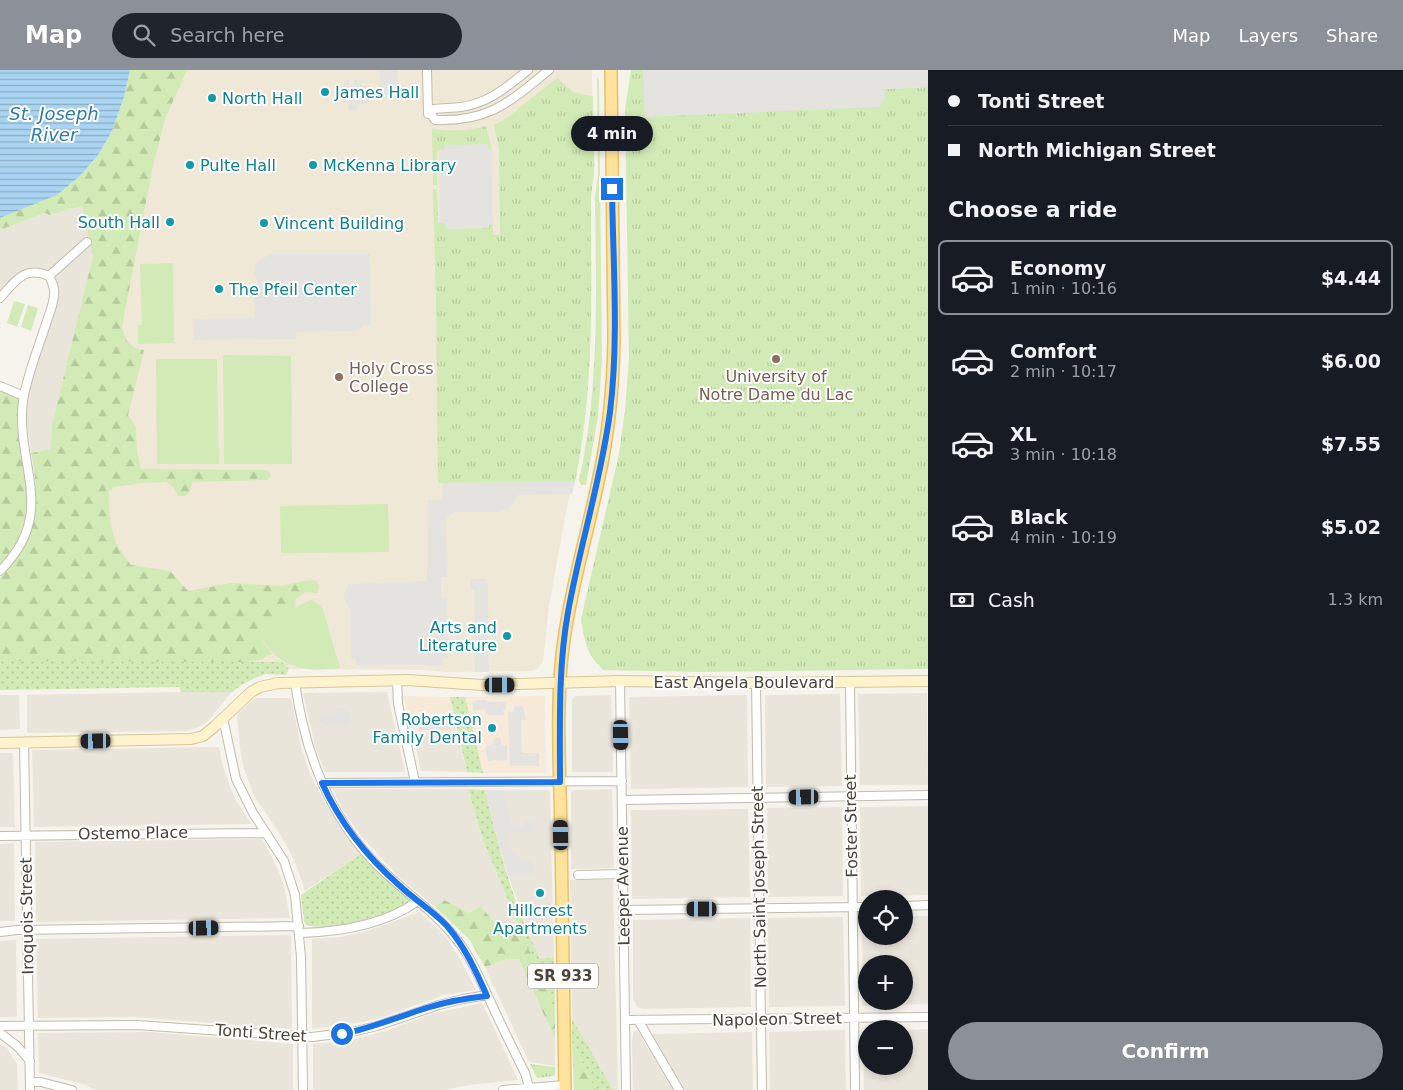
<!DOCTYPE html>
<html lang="en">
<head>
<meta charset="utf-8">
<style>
	:root { --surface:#171b24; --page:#20242c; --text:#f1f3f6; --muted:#9ea1a6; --line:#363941; --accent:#8c9099 }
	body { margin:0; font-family:"DejaVu Sans",sans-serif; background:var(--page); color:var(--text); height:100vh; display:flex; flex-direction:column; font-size:19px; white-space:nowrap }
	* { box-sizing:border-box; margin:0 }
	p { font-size:16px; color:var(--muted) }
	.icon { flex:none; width:28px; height:28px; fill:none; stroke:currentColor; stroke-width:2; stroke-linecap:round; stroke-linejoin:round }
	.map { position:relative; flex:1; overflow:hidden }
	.sheet { display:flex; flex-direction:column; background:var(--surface); width:475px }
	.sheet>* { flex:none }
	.guide { display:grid; align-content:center; height:110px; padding:0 20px; background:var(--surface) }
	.tools { position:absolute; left:858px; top:820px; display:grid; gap:10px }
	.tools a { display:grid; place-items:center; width:55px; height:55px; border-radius:50%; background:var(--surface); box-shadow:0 2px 8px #0003; font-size:25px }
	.end { position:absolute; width:22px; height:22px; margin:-11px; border:6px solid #1a73e8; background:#fff; box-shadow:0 0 0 2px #fff }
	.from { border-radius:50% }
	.bubble { position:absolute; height:35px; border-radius:18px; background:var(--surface); box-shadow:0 2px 8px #0003; font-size:16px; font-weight:800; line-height:35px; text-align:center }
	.car { position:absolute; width:15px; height:30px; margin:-15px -8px; border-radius:6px; box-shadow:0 0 4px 1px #0007; background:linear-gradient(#222 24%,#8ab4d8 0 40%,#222 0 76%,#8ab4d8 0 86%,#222 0) }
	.guide b { display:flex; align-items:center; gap:18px; height:48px; font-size:19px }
	.guide b+b { border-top:1px solid var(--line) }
	.guide i { width:12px; height:12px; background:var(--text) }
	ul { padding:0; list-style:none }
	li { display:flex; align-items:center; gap:15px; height:75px; margin:0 10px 8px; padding:0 10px; border:2px solid transparent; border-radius:8px }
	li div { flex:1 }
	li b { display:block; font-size:19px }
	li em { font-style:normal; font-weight:800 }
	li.current { border-color:var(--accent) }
	li>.icon { width:45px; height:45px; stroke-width:1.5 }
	h2 { padding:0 20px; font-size:22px; line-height:60px }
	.pay { display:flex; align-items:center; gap:12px; height:55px; padding:0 20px; font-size:19px }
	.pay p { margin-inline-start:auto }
	.primary-button { display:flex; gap:10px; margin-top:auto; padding:10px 20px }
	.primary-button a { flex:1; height:58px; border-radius:30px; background:var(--accent); color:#fff; font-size:20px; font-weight:800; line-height:58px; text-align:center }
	header { display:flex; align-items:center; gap:30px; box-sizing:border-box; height:70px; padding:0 25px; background:var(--accent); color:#fff }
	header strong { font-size:24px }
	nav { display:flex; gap:28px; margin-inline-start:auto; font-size:18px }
	.search { width:350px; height:45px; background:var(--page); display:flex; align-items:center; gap:12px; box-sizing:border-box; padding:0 18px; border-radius:28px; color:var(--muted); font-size:19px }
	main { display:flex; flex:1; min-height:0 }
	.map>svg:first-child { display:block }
	.residential { fill:#eae5da; fill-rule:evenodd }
	.commercial { fill:#f7ead8 }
	.education { fill:#efe8d6 }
	.grass { fill:url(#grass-tufts) }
	.forest { fill:url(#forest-firs) }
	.park { fill:url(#park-dots) }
	.pitch { fill:#d2eab5 }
	.parking { fill:#e5e3e0 }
	.water { fill:url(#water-rules) }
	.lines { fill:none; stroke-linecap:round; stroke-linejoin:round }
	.street-casing { stroke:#c2bbae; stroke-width:10 }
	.secondary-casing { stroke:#d6c79b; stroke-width:12 }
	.primary-casing { stroke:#e6c16a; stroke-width:14 }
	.street { stroke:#fff; stroke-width:8 }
	.secondary { stroke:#fff3cd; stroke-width:10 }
	.primary { stroke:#ffe39c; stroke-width:11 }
	.route { stroke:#1a73e8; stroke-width:6 }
	.culture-dot { fill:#0f9aa8; stroke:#fff; stroke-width:2 }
	.education-dot { fill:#8d6e63; stroke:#fff; stroke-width:2 }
	.labels { text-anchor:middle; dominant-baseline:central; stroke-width:4; stroke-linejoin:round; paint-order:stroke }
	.shield { fill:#fff; stroke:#817c74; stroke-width:1 }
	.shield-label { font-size:15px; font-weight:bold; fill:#4b4439 }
	.culture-label { font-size:16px; fill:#0d838f; stroke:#fff; text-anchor:start }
	.education-label { font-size:16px; fill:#785e54; stroke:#fff; text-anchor:start }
	.street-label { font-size:16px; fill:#4b4439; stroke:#fff }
	.water-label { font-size:18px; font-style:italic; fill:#2e7ab2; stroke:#fff }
</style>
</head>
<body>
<header>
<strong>Map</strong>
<div class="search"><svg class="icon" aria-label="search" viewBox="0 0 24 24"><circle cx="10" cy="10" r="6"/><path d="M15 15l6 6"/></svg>Search here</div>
<nav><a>Map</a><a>Layers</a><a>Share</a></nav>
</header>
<main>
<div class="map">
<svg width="928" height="1020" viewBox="0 0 928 1020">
	<defs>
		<pattern id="grass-tufts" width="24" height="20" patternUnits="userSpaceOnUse" patternTransform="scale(1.25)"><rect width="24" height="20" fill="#d2eab5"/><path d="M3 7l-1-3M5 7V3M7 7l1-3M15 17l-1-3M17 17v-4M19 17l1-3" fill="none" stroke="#b6ca9c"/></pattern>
		<pattern id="forest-firs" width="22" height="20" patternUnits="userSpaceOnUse" patternTransform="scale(1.25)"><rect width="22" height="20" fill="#d2eab5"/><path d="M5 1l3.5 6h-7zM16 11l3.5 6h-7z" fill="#b6ca9c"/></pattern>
		<pattern id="park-dots" width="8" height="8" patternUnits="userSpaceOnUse" patternTransform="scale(1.25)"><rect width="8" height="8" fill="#d2eab5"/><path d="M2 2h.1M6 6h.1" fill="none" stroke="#b6ca9c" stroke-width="1.8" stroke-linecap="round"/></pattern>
		<pattern id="water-rules" width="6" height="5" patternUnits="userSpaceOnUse" patternTransform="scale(1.25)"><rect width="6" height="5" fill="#a9d4f2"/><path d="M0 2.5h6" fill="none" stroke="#8caec5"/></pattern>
	</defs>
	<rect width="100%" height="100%" fill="#f6f3ec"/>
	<path class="residential" d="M82 136 89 167 49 201 37 198H29L18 203 0 221V160L45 143 49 145Z
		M91 175 93 186 52 354V380L31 383 27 352 28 323 35 295 58 225V216L55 205Z
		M181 622H232L206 653 196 658 187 661 27 663V625Z
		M387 622 405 702H325L315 676 303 623Z
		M927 623 928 715H860L858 624Z
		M840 624 842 716 766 717 765 625Z
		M0 625H19L20 659 0 660Z
		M611 625 613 702H572V630L575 626Z
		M747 625 748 717 631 719 629 627Z
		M257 628H289L292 632 301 677 310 704 325 733 346 764 362 783 305 821 298 800 289 780 278 761 254 726 244 699 240 679 237 645 252 630Z
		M413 663H457L467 702 421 701Z
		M219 677 222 693 230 717 236 730 251 754 34 757 32 680Z
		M0 683H13L15 757H0Z
		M333 719H468L483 770 521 861 506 865 480 836 469 843 444 830 435 837 398 806 362 767 343 741Z
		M612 719 614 798 571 799V721L574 720Z
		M485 720H547L550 722 554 887 540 889 533 874 508 805 495 764Z
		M928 736V825L861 826 860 737Z
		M842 737 843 826 768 827 767 738Z
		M748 739 750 827 632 829 631 740Z
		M262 769 277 797 284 815 290 848 36 852 35 772Z
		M14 773 15 851H0V774Z
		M570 810H613L618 1020H613L572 948Z
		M420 842 446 867 461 891 476 920 444 925 383 947 363 952 312 959V869L341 867 370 860Z
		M904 846H928V934L863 936 862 847H866V866H904ZM866 894H904V931H866Z
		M843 847 845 936 769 937 768 848Z
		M750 848 751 937 642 939 637 937 633 928V850Z
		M291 865 292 959 133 947 38 948 36 869Z
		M16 870 17 947H0V871Z
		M507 889H519L555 969V996L529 992 485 897Z
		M482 933 518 1010 469 1015 444 1020H313V974L328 973 362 967 386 961 431 944Z
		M928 959V1020H864L863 960H866V996H904V960Z
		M635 960 639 963 673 1020H633L632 972 633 962Z
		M845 960 846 1020H770L769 962Z
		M149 962 293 974V1020H97L82 1014 39 1003 38 963Z
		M752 962 753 1020H685L652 964Z
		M0 974 7 978 17 994 18 1020H0Z"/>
	<path class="commercial" d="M403 626 450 627 457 663H413Z
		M545 626 546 703H483L465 627Z"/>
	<path class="education" d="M130 0H592V106L580 378 569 426 549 535 543 592 537 599 532 601 447 602 423 600 289 599 282 592 0 591 47 482 124 27Z"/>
	<path class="grass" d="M631 0H643L646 47 885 19 928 17V599L699 602 604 600C587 587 584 569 581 549L619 384 625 341 629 288 625 39Z
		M597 7 599 11 602 290 598 346 586 415H581L579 411C600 317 596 222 595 127L598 104Z
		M557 8 574 23 593 26C593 52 595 79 594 105 593 113 591 120 591 128 591 224 595 316 575 412L438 413 436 234 433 119H437L438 153H445L446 159 489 158 490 154H493V165H500L499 79 494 55 504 50Z
		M486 56 492 79H488V75L437 81V115H433L432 58C449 63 469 60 486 56Z
		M530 994 555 997V1005L553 1006 537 1008Z"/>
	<path class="forest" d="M130 0H187L165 49 153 96 122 256C126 271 128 277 144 280L128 345 136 357 137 383 141 399 265 400 269 401 271 406 268 410 192 412C191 421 189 428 178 426L173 417 166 412 141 413 114 417 109 422C109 453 111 471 131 495L170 501 188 521 231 513 279 516 309 510 316 511 319 516 317 523 305 522 296 529 295 537 259 553 263 572 272 584 258 590 217 598 0 601V508C38 473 41 431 31 383L51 379 52 354 93 186 82 136 49 145 45 143 0 160V148L57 125 80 106 98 85 112 61 124 27Z
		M0 320 19 329C20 346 19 363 21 379 22 394 27 409 28 424 29 450 17 476 0 494Z
		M444 830 469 843 480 836 506 865 521 861 555 934V969L519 889H507L485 897 469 869 435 837Z
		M572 972 596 1020H574Z"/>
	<path class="park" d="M0 591 282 592 289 599 286 605 266 604 257 607 243 614 232 622H181L179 617 0 620Z
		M450 627H465L483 703 467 702Z
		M468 719 485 720C498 778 514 836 540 889L554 887 555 934 527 876 483 770Z
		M362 783 380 803 413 831C391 844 331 863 306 855L304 851 301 825Z
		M572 948 613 1020H596L572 972Z"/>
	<path class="pitch" d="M173 193 174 273 138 274V255H142L140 194Z
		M14 231 25 234 17 257 7 253Z
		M28 235 38 238 31 261 21 257Z
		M223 285 291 286 292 394H224Z
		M156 289H217L219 394H157Z
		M388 434 389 482 281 483 280 436Z
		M311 530 322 536 340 598C302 603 275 597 257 560L259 553Z"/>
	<path class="parking" d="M381 0H398L397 22H392L383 27 378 26Z
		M643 0H928V17L885 19V28L879 37 645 47Z
		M344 10H349V16H354V10H362L363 17 367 14 370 33 357 35V41H349L348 32H336V16H344Z
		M488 74V79H492L493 154 489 155V158L446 159 445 153H440L439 81 444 80 445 75Z
		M272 184H370L371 255H364L358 261 296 262V269L194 270 193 249 255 248 254 217H259L260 216 255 205 254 197 258 190Z
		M575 412 572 424 518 425 510 439 498 442H454L447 448 446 453 447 507H441V527L447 528 448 588H443V595H356V589H351L350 540 343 527 349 514 427 511 428 430H443V413Z
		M471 509H485L487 510 488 515 489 602H475V522L471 518Z
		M479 630H485L488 632H506V639L503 640 504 645H488L484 639 473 641 472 633Z
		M514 636H523L526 650H521L522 683H539V696H510L508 642H514Z
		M335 638H346L347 643H350L351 652 348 656H323V652L320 651 319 645 334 644Z
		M409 649H447L451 660H419L418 655H411Z
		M494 668H501V675H507V691L494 690 488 692 485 677 493 675Z
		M490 720H503L512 755 523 757 525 755V750H535V762L508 763 509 779 520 788 530 791 533 794V803L531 804 518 805 517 803 508 806 486 721Z"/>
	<path class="water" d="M0 0H130L124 27 112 61 98 85 80 106 57 125 0 148Z"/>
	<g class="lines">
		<defs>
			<path id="street" d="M427 0 428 44H431
				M431 44 435 50C490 52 509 32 549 0
				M431 44 434 39C443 38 452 38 461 37 489 33 507 17 528 0
				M49 206 87 172
				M0 228C15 211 25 195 49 206 52 212 55 218 54 224 54 234 49 244 46 254 38 279 27 305 23 331 15 396 59 442 0 501
				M0 316 24 326
				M397 610 398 634 415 712
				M620 611 626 1020
				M295 612C304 680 329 747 378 796 405 823 438 843 460 874 472 889 479 907 487 924 499 951 512 977 525 1003L529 1017
				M756 613 762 1020
				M850 613 855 1020
				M223 648 236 709 253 743 284 791 295 825 301 887 303 1020
				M24 672 30 1020
				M322 713 622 711
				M622 730 928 725
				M0 766 266 763
				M578 805 623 804
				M904 836 928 835
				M623 840 866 837
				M0 862 17 860 299 856
				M300 863C341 862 384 855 418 831
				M625 950 928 947
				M638 950 679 1020
				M0 956 137 955 312 967 352 962 377 956 439 935 463 929 487 925
				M0 963 17 976 30 991
				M30 1012H41L72 1020
				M503 1020 565 1015"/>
			<path id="secondary" d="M0 673 191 669 203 666 214 657 251 622 260 617 278 613 407 610 482 615 620 611 756 613 928 611"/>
			<path id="primary" d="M565 1020C563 934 562 848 561 762 560 704 556 643 562 585 569 524 587 466 599 407 609 362 613 317 614 271L611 0"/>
		</defs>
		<use href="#street" class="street-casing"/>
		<use href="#secondary" class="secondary-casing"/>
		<use href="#primary" class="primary-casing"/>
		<use href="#street" class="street"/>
		<use href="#secondary" class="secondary"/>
		<use href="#primary" class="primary"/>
	</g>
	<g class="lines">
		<path class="route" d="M342 964C373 958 400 946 430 937 449 931 468 928 487 926 476 901 465 877 447 856 433 841 415 830 400 816 367 787 340 753 322 713L560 712C560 655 558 598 568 542 580 475 601 410 610 342 619 269 613 193 612 119"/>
	</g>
	<g class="culture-dot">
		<circle cx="325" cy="22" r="5"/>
		<circle cx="212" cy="28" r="5"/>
		<circle cx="190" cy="95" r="5"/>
		<circle cx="313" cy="95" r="5"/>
		<circle cx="170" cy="152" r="5"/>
		<circle cx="264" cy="153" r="5"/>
		<circle cx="219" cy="219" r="5"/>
		<circle cx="507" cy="566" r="5"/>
		<circle cx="492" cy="658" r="5"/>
		<circle cx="540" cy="823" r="5"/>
	</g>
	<g class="education-dot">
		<circle cx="776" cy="289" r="5"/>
		<circle cx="339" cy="307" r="5"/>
	</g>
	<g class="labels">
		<rect class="shield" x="528" y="893.5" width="70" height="25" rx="4"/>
		<g class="shield-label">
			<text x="563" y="906">SR 933</text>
		</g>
		<g class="culture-label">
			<text x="335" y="22">James Hall</text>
			<text x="222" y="28">North Hall</text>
			<text x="200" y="95">Pulte Hall</text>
			<text x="323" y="95">McKenna Library</text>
			<text x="160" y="152" text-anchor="end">South Hall</text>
			<text x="274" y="153">Vincent Building</text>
			<text x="229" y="219">The Pfeil Center</text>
			<text x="497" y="557" text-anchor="end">Arts and<tspan x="497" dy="18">Literature</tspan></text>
			<text x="482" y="649" text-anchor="end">Robertson<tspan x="482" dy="18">Family Dental</tspan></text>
			<text x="540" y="840" text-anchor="middle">Hillcrest<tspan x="540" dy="18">Apartments</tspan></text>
		</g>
		<g class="education-label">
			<text x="349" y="298">Holy Cross<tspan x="349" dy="18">College</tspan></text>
			<text x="776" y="306" text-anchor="middle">University of<tspan x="776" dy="18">Notre Dame du Lac</tspan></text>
		</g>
		<g class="street-label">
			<text x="744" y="612">East Angela Boulevard</text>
			<text transform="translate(851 756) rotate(-91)">Foster Street</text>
			<text transform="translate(133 763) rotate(-1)">Ostemo Place</text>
			<text transform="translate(623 816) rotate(-91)">Leeper Avenue</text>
			<text transform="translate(759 817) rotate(-91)">North Saint Joseph Street</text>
			<text transform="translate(27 846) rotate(-91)">Iroquois Street</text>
			<text transform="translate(777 949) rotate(-1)">Napoleon Street</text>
			<text transform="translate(261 963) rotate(4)">Tonti Street</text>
		</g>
		<g class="water-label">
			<text x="54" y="43">St. Joseph<tspan x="54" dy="21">River</tspan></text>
		</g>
	</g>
</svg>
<div class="tools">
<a><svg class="icon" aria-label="locate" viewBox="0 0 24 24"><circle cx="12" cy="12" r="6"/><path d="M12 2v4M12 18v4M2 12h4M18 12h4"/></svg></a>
<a>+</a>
<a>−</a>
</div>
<i class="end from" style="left:342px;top:964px"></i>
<i class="end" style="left:612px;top:119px"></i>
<div class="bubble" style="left:571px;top:46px;width:82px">4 min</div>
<i class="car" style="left:500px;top:615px;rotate:90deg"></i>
<i class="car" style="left:621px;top:665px;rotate:179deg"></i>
<i class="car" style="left:96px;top:671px;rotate:269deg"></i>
<i class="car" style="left:804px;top:727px;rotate:269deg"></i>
<i class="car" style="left:561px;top:765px;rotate:359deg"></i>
<i class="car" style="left:702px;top:839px;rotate:270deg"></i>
<i class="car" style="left:204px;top:858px;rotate:89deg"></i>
</div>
<section class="sheet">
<div class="guide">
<b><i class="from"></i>Tonti Street</b>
<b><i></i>North Michigan Street</b>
</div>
<h2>Choose a ride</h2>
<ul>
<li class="current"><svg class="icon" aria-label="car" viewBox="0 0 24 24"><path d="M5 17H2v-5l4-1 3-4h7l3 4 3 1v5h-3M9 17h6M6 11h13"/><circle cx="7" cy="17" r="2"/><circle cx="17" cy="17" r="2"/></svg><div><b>Economy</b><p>1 min · 10:16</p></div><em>$4.44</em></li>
<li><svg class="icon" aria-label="car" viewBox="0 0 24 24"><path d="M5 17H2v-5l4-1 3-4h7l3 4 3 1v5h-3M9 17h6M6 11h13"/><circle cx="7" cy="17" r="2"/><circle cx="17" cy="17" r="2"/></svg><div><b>Comfort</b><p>2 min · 10:17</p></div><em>$6.00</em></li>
<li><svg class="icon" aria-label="car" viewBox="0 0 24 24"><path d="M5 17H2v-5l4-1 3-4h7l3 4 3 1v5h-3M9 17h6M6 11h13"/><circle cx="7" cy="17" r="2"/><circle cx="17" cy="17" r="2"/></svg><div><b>XL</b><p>3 min · 10:18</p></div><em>$7.55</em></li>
<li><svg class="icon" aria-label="car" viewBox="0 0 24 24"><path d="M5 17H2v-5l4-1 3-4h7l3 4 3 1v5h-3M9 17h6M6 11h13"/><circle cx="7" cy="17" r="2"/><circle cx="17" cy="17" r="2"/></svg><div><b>Black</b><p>4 min · 10:19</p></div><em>$5.02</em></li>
</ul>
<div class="pay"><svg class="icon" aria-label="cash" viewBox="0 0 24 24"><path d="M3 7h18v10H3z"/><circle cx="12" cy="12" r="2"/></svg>Cash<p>1.3 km</p></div>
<div class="primary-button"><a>Confirm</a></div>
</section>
</main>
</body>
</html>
